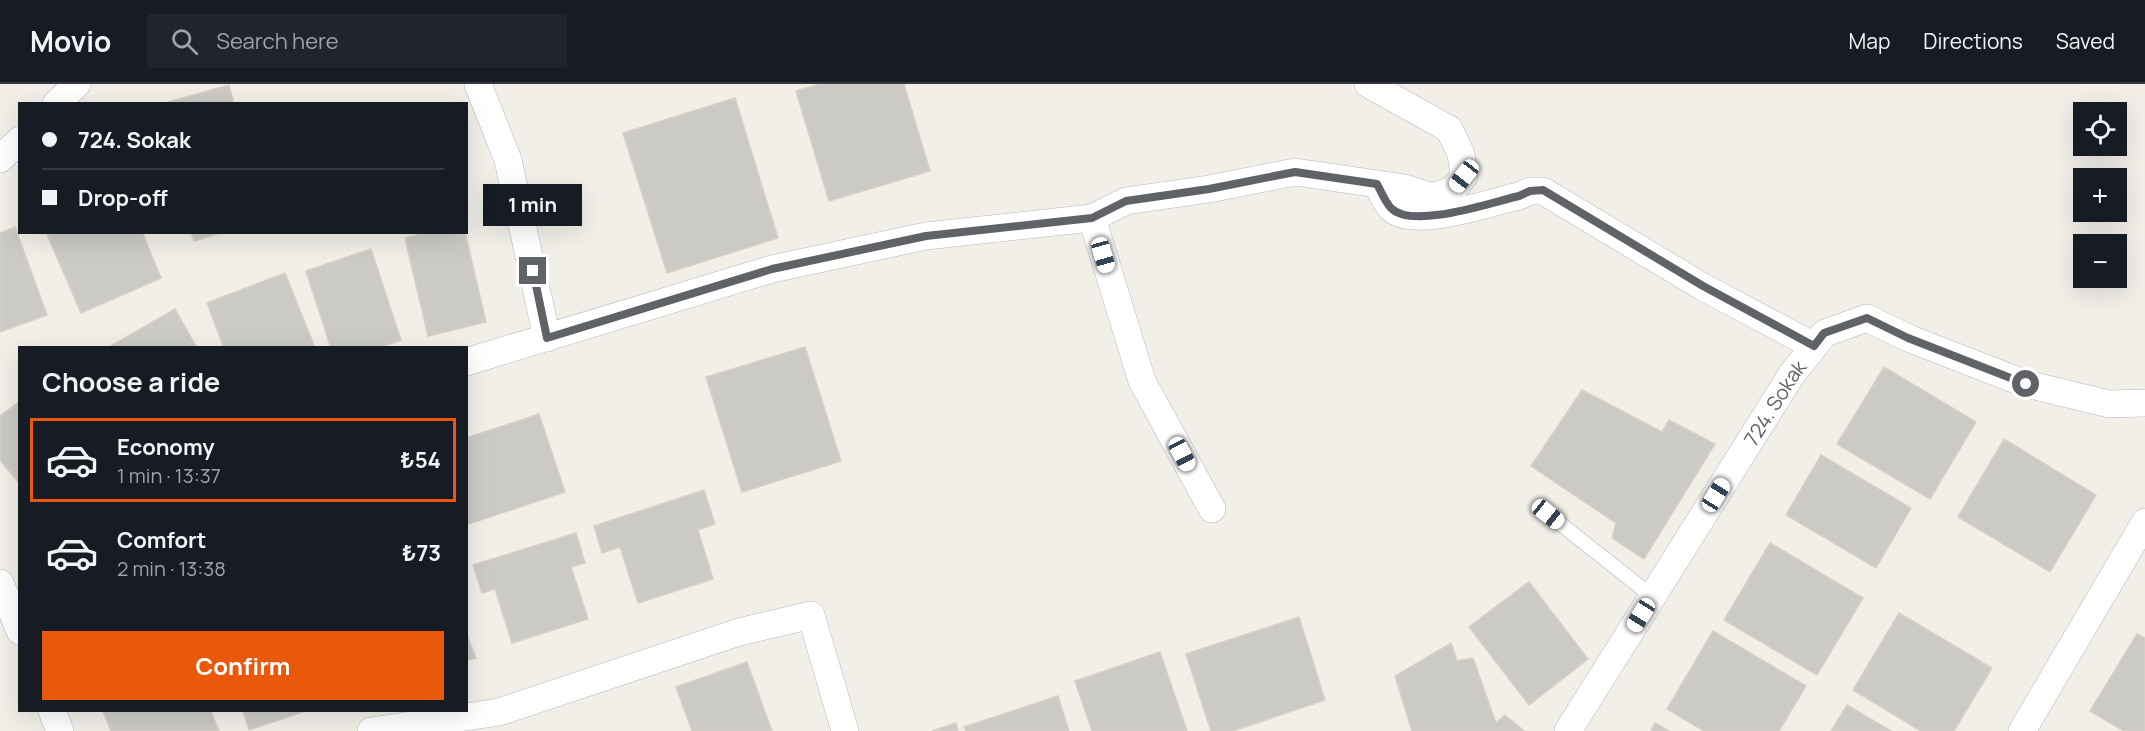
<!DOCTYPE html>
<html lang="en">
<head>
<meta charset="utf-8">
<style>
	:root { --surface:#171b24; --page:#20242c; --text:#f1f3f6; --muted:#9ea1a6; --line:#363941; --accent:#ea580c }
	body { margin:0; font-family:Manrope,sans-serif; background:var(--page); color:var(--text); height:100vh; display:flex; flex-direction:column; font-size:22px; white-space:nowrap }
	* { box-sizing:border-box; margin:0 }
	p { font-size:20px; color:var(--muted) }
	.icon { flex:none; width:33px; height:33px; fill:none; stroke:currentColor; stroke-width:2; stroke-linecap:round; stroke-linejoin:round }
	.map { position:relative; flex:1; overflow:hidden }
	.details { position:absolute; left:18px; top:262px; width:450px; height:366px; display:flex; flex-direction:column; background:var(--surface); border-radius:0px; box-shadow:0 6px 24px #0002 }
	.details>* { flex:none }
	.hud { position:absolute; left:18px; top:18px; width:450px; height:132px; border-radius:0px; box-shadow:0 6px 24px #0002; display:grid; align-content:center; height:132px; padding:0 24px; background:var(--surface) }
	.controls { position:absolute; left:2073px; top:18px; display:grid; gap:12px }
	.controls a { display:grid; place-items:center; width:54px; height:54px; border-radius:0px; background:var(--surface); box-shadow:0 6px 24px #0002; font-size:30px }
	.end { position:absolute; width:27px; height:27px; margin:-14px; border:8px solid #5f6368; background:#fff; box-shadow:0 0 0 3px #fff }
	.from { border-radius:50% }
	.bubble { position:absolute; height:42px; border-radius:0px; background:var(--surface); box-shadow:0 6px 24px #0002; font-size:20px; font-weight:700; line-height:42px; text-align:center }
	.car { position:absolute; width:18px; height:36px; margin:-18px -9px; border-radius:8px; box-shadow:0 0 4px 2px #0007; background:linear-gradient(#fff 24%,#345 0 40%,#fff 0 76%,#345 0 86%,#fff 0) }
	.hud b { display:flex; align-items:center; gap:21px; height:57px; font-size:22px }
	.hud b+b { border-top:2px solid var(--line) }
	.hud i { width:15px; height:15px; background:var(--text) }
	ul { padding:0; list-style:none }
	li { display:flex; align-items:center; gap:18px; height:84px; margin:0 12px 9px; padding:0 12px; border:3px solid transparent; border-radius:0px }
	li div { flex:1 }
	li b { display:block; font-size:22px }
	li em { font-style:normal; font-weight:700 }
	li.current { border-color:var(--accent) }
	li>.icon { width:54px; height:54px; stroke-width:1.5 }
	h2 { padding:0 24px; font-size:27px; line-height:72px }
	.button { display:flex; gap:12px; margin-top:auto; padding:12px 24px }
	.button a { flex:1; height:69px; border-radius:0px; background:var(--accent); color:#fff; font-size:24px; font-weight:700; line-height:69px; text-align:center }
	header { display:flex; align-items:center; gap:36px; box-sizing:border-box; height:84px; padding:0 30px; background:var(--surface); border-bottom:2px solid var(--line) }
	header strong { font-size:28px }
	nav { display:flex; gap:33px; margin-inline-start:auto; font-size:21px }
	.search { width:420px; height:54px; background:var(--page); display:flex; align-items:center; gap:15px; box-sizing:border-box; padding:0 21px; border-radius:0px; color:var(--muted); font-size:22px }
	.map>svg:first-child { display:block }
	.building { fill:#cccac5; stroke:#d6d1c6; stroke-width:1.5 }
	.lines { fill:none; stroke-linecap:round; stroke-linejoin:round }
	.service-casing { stroke:#b5b8bc; stroke-width:15 }
	.minor-casing { stroke:#b5b8bc; stroke-width:28 }
	.service { stroke:#fff; stroke-width:14 }
	.minor { stroke:#fff; stroke-width:27 }
	.route { stroke:#5f6368; stroke-width:8 }
	.labels { text-anchor:middle; dominant-baseline:central; stroke-width:5; stroke-linejoin:round; paint-order:stroke }
	.street-label { font-size:20px; fill:#5f6368; stroke:#fff }
</style>
</head>
<body>
<header>
<strong>Movio</strong>
<div class="search"><svg class="icon" aria-label="search" viewBox="0 0 24 24"><circle cx="10" cy="10" r="6"/><path d="M15 15l6 6"/></svg>Search here</div>
<nav><a>Map</a><a>Directions</a><a>Saved</a></nav>
</header>
<div class="map">
<svg width="2145" height="647" viewBox="0 0 2145 647">
	<rect width="100%" height="100%" fill="#f1efe8"/>
	<path class="building" d="M820 0H904L930 87 829 117 796 7Z
		M229 1 234 20H161Z
		M735 14 778 154 667 189 623 49Z
		M15 143 47 231 0 248V149Z
		M46 148H142L161 194 81 229Z
		M191 148H223L194 157Z
		M427 148H465L486 238 428 252 405 154Z
		M371 165 401 256 378 264H331L306 187Z
		M285 189 315 264H224L207 219Z
		M175 225 197 264H109V263Z
		M805 263 841 377 742 408 706 293Z
		M1884 283 1976 338 1930 415 1837 360Z
		M1582 306 1662 348 1669 336 1715 360 1644 475 1612 454 1616 439 1531 382Z
		M20 317V400L0 376V332Z
		M539 330 565 408 466 441V354Z
		M2004 355 2096 411 2050 488 1958 433Z
		M1821 371 1911 424 1876 484 1786 431Z
		M704 406 715 440 698 446 713 495 638 519 620 463 602 469 594 442Z
		M576 449 585 479 571 483 588 535 512 559 495 505 482 509 473 481Z
		M1770 459 1863 514 1817 591 1724 536Z
		M1529 498 1588 575 1529 621 1469 543Z
		M1899 529 1992 584 1954 647H1921L1853 606Z
		M1299 533 1325 616 1233 647H1211L1186 570Z
		M1713 547 1806 602 1779 647H1704L1667 625Z
		M466 548 476 574 466 577Z
		M2137 550 2145 554V647H2124L2090 627Z
		M1451 559 1457 577 1473 574 1496 639 1505 631 1524 647H1412L1395 592Z
		M1160 568 1187 647H1092L1075 597Z
		M747 578 772 647H692L676 603Z
		M1058 612 1069 647H966L964 643Z
		M1847 621 1891 647H1831Z
		M103 627H211L219 647H111Z
		M243 627H306L249 646Z
		M956 639 958 647H932Z
		M1655 639 1669 647H1651Z"/>
	<g class="lines">
		<defs>
			<path id="service" d="M1548 430 1653 513"/>
			<g id="minor">
				<path d="M478 0 508 76 547 254"/>
				<path d="M56 20 77 0"/>
				<path d="M0 75 20 56"/>
				<path d="M1377 100C1381 107 1385 118 1391 124 1412 146 1492 118 1519 112L1530 107H1543L1703 203 1814 262"/>
				<path d="M1092 134 1142 297 1212 425"/>
				<path d="M466 278 772 185 926 152 1092 134 1126 117 1209 105 1295 88 1405 104 1432 113 1453 106 1464 92 1461 70 1449 45 1368 0"/>
				<path d="M0 499 20 547"/>
				<path d="M52 627 60 647"/>
				<path d="M371 647 499 628 739 548 811 531 845 647"/>
				<path id="s1" d="M1568 647 1792 290 1825 249 1867 234 1908 254 2026 300 2109 320 2145 319"/>
				<path d="M2022 647 2145 438"/>
			</g>
		</defs>
		<use href="#service" class="service-casing"/>
		<use href="#minor" class="minor-casing"/>
		<use href="#service" class="service"/>
		<use href="#minor" class="minor"/>
	</g>
	<g class="lines">
		<path class="route" d="M533 187 547 254 772 185 926 152 1092 134 1126 117 1209 105 1295 88 1377 100C1381 107 1385 118 1391 124 1412 146 1492 118 1519 112L1530 107 1543 106 1703 202 1814 262 1824 249 1867 234 1908 254 2026 300"/>
	</g>
	<g class="labels">
		<g class="street-label">
			<text stroke="none"><textPath href="#s1" startOffset="388">724. Sokak</textPath></text>
		</g>
	</g>
</svg>
<div class="controls">
<a><svg class="icon" aria-label="locate" viewBox="0 0 24 24"><circle cx="12" cy="12" r="6"/><path d="M12 2v4M12 18v4M2 12h4M18 12h4"/></svg></a>
<a>+</a>
<a>−</a>
</div>
<i class="end from" style="left:2026px;top:300px"></i>
<i class="end" style="left:533px;top:187px"></i>
<div class="bubble" style="left:483px;top:100px;width:99px">1 min</div>
<i class="car" style="left:1464px;top:92px;rotate:218deg"></i>
<i class="car" style="left:1103px;top:171px;rotate:164deg"></i>
<i class="car" style="left:1182px;top:370px;rotate:152deg"></i>
<i class="car" style="left:1716px;top:411px;rotate:32deg"></i>
<i class="car" style="left:1548px;top:430px;rotate:129deg"></i>
<i class="car" style="left:1641px;top:531px;rotate:212deg"></i>
<div class="hud">
<b><i class="from"></i>724. Sokak</b>
<b><i></i>Drop-off</b>
</div>
<section class="details">
<h2>Choose a ride</h2>
<ul>
<li class="current"><svg class="icon" aria-label="car" viewBox="0 0 24 24"><path d="M5 17H2v-5l4-1 3-4h7l3 4 3 1v5h-3M9 17h6M6 11h13"/><circle cx="7" cy="17" r="2"/><circle cx="17" cy="17" r="2"/></svg><div><b>Economy</b><p>1 min · 13:37</p></div><em>₺54</em></li>
<li><svg class="icon" aria-label="car" viewBox="0 0 24 24"><path d="M5 17H2v-5l4-1 3-4h7l3 4 3 1v5h-3M9 17h6M6 11h13"/><circle cx="7" cy="17" r="2"/><circle cx="17" cy="17" r="2"/></svg><div><b>Comfort</b><p>2 min · 13:38</p></div><em>₺73</em></li>
</ul>
<div class="button"><a>Confirm</a></div>
</section>
</div>
</body>
</html>
